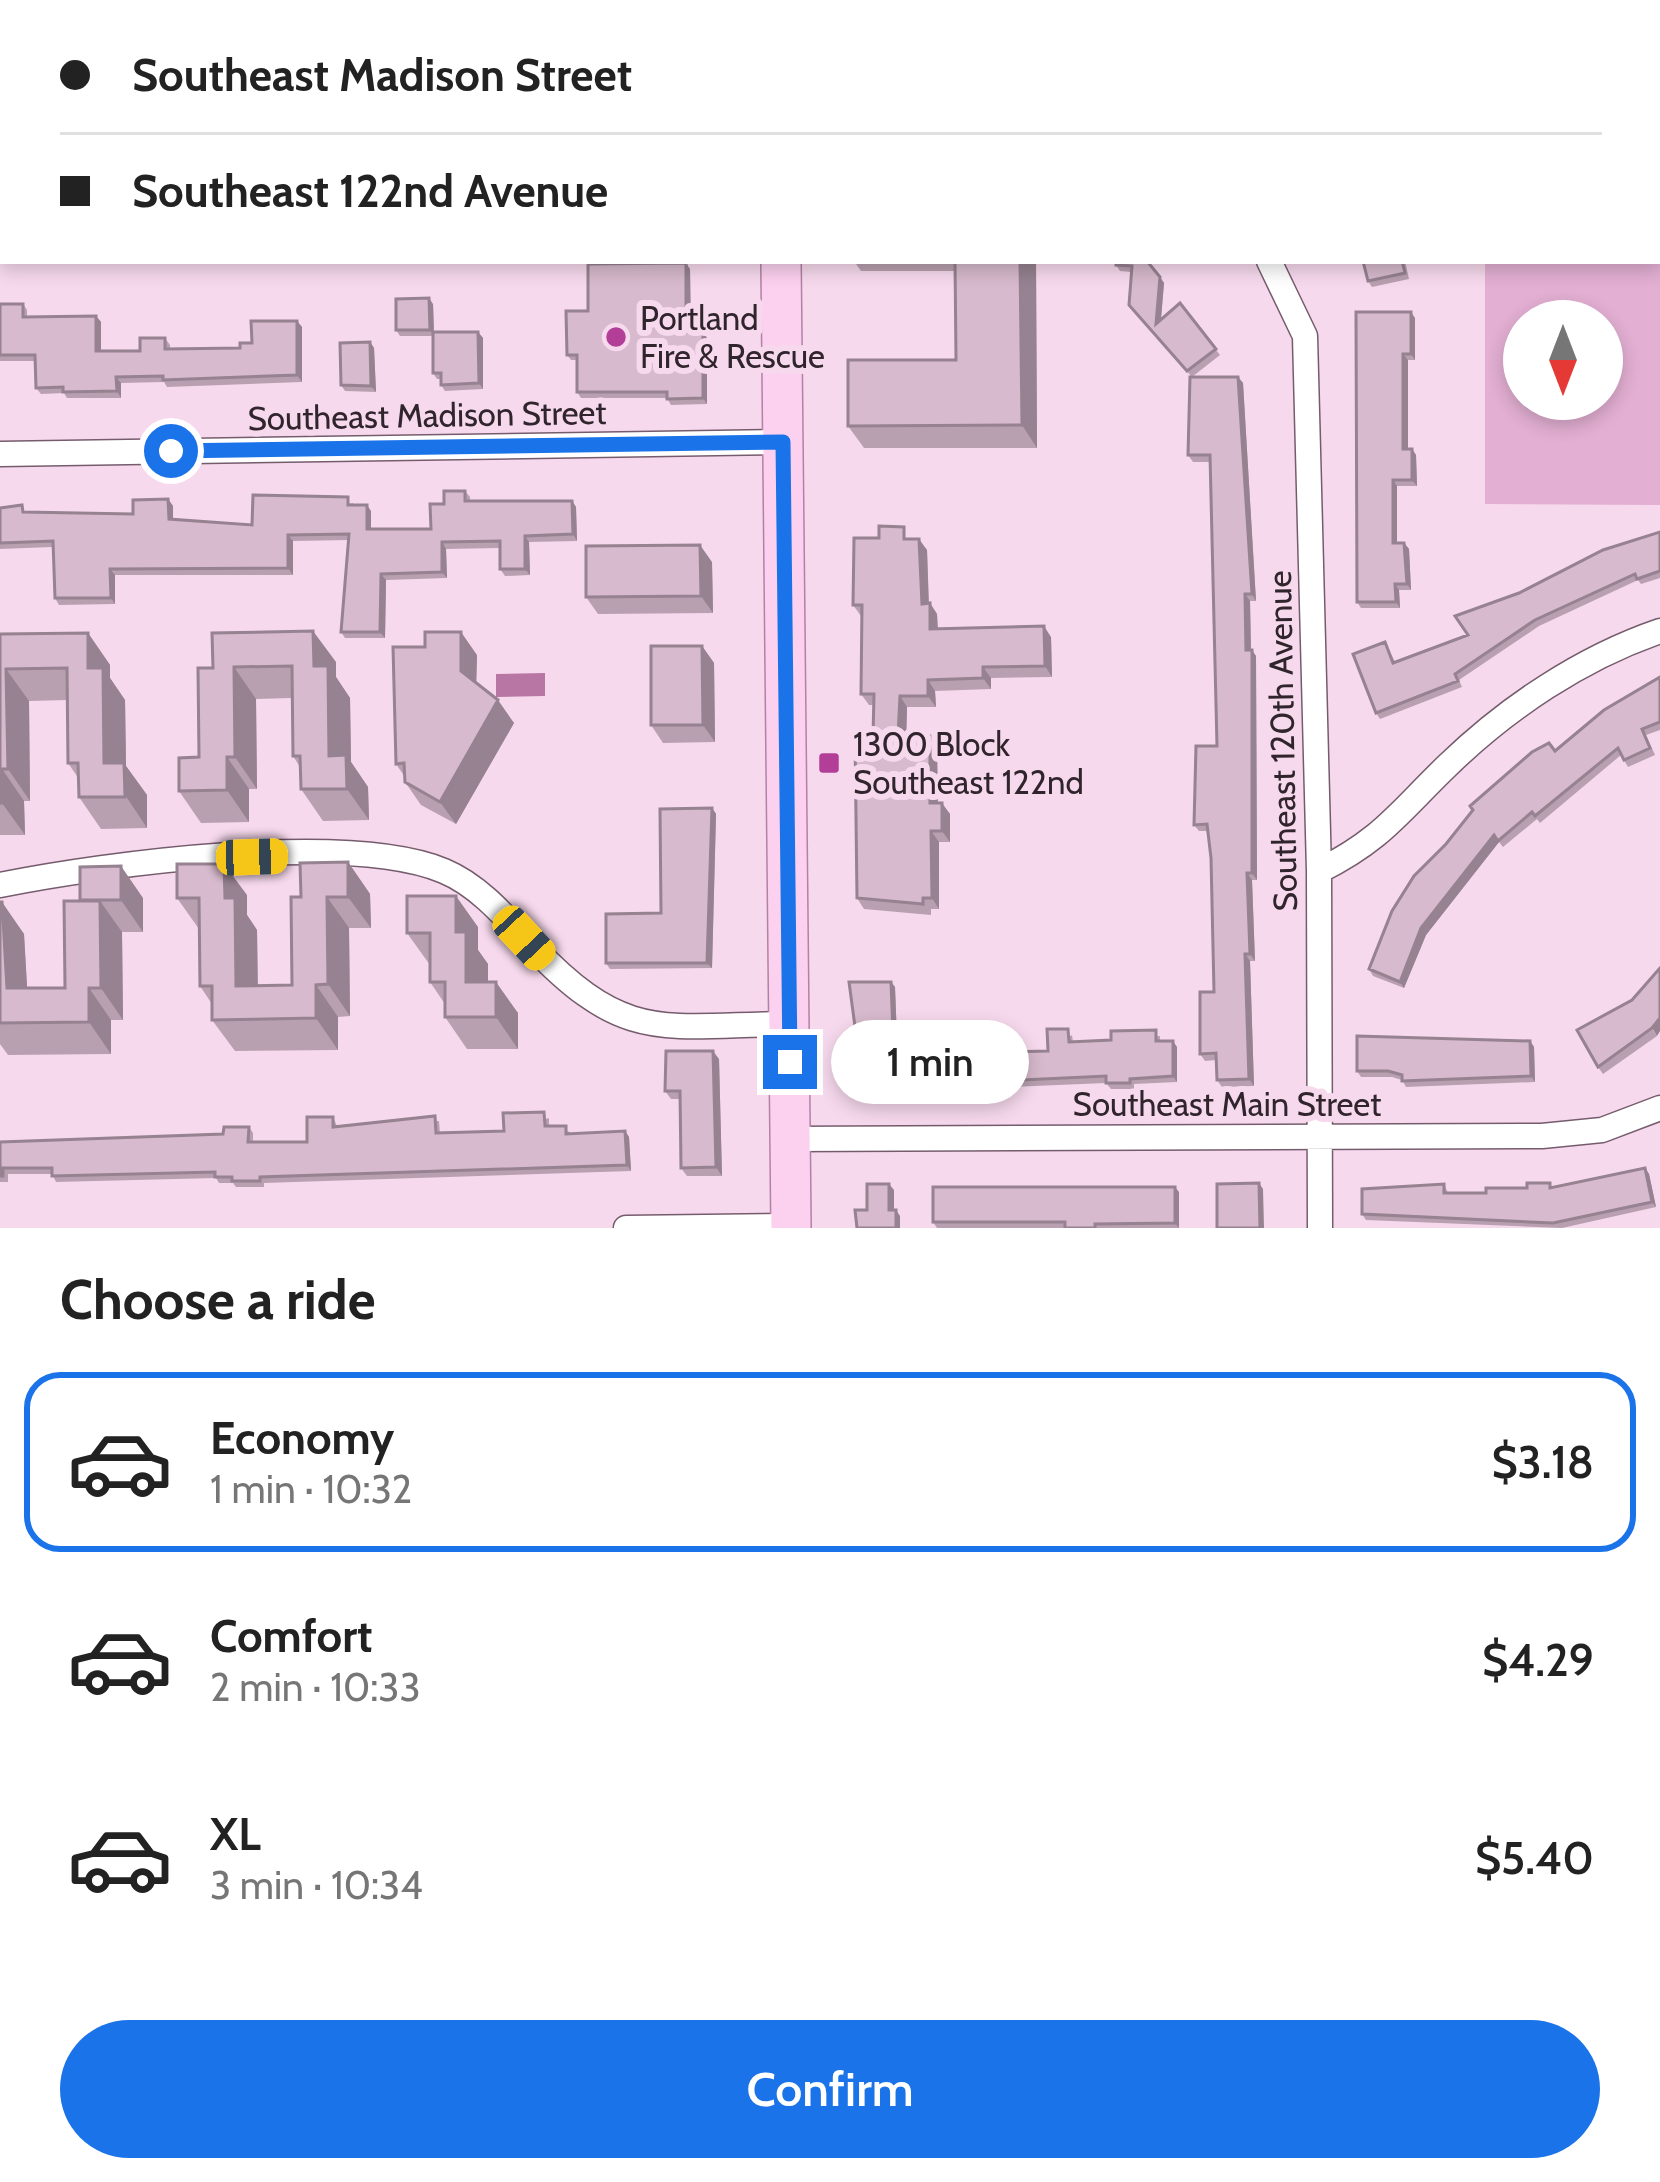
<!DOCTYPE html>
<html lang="en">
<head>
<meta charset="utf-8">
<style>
	:root { --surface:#fff; --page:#f6f6f6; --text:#222; --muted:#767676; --line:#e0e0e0; --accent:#1a73e8 }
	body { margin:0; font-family:Cabin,sans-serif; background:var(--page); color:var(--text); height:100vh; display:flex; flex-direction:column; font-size:45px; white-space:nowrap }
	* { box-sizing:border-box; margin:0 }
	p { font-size:39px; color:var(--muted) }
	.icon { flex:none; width:66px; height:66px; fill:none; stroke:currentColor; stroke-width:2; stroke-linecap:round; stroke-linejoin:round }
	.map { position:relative; height:1228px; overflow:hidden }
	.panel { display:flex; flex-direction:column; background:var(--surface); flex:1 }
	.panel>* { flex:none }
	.top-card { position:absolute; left:0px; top:0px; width:1662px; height:264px; box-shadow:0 6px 18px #0003; display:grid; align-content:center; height:264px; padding:0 60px; background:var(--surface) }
	.needle { width:78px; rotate:180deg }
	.fabs { position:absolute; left:1503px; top:300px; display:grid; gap:24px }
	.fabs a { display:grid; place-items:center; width:120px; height:120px; border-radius:50%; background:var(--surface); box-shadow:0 6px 18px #0003; font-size:60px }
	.end { position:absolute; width:54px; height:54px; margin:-27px; border:15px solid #1a73e8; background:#fff; box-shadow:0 0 0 6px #fff }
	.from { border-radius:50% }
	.bubble { position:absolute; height:84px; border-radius:42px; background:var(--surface); box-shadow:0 6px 18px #0003; font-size:39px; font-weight:600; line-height:84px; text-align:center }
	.car { position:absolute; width:36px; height:72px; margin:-36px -18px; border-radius:15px; box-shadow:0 0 9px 3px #0007; background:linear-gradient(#f5c518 24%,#345 0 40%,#f5c518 0 76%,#345 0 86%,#f5c518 0) }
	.top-card b { display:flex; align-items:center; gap:42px; height:114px; font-size:45px }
	.top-card b+b { border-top:3px solid var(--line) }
	.top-card i { width:30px; height:30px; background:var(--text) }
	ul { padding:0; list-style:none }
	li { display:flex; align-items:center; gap:36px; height:180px; margin:0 24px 18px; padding:0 36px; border:6px solid transparent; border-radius:36px }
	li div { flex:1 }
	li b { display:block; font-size:45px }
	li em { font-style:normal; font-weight:600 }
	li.active { border-color:var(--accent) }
	li>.icon { width:108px; height:108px; stroke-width:1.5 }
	h2 { padding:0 60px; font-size:54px; line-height:144px }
	.button { display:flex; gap:24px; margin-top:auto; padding:24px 60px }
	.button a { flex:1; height:138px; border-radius:72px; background:var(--accent); color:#fff; font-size:48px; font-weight:600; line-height:138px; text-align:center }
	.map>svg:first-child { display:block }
	.green { fill:#e3afd3; fill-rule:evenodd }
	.water { fill:#b776a4 }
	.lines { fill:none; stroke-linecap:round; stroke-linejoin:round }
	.minor-casing { stroke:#755c6d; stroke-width:27 }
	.primary-casing { stroke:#b381a4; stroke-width:42 }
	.minor { stroke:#fff; stroke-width:24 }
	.primary { stroke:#fcd1ef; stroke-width:39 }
	.wall { fill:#b9a0b0 }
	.shaded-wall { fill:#968290 }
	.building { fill:#d7bacd; stroke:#968290; stroke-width:3 }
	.route { stroke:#1a73e8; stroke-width:15 }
	.poi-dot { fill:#b23e97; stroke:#f7d9ed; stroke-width:4.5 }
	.labels { text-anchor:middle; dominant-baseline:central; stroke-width:12; stroke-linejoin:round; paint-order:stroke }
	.poi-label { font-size:33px; fill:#30252d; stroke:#f7d9ed; text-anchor:start }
	.street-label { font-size:33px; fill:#30252d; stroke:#f7d9ed }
</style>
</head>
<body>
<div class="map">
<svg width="1660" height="1228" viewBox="0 0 1660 1228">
	<rect width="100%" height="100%" fill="#f7d9ed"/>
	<path class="green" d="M1660 229V505L1485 504V261H1659ZM1602 321V399H1524V321Z"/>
	<path class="water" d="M545 673V696L496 697V674Z"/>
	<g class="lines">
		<defs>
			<path id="minor" d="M1269 261 1305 336 1319 871 1320 1228
				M0 454 783 442
				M1319 871C1383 839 1399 812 1448 765 1507 708 1581 658 1660 631
				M0 885C104 864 348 831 444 871 480 886 507 919 533 947 626 1045 664 1025 789 1024
				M790 1139 1542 1136 1602 1130 1660 1108
				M626 1228 791 1226"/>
			<path id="primary" d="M779 0 780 3
				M781 261 791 1228"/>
		</defs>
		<use href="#minor" class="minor-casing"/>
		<use href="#primary" class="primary-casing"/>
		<use href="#minor" class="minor"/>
		<use href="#primary" class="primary"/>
	</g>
	<path class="wall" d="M1123 0H1160V3H1125Z
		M854 261H1036L1037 448H864L848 426 956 360V271H861Z
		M1147 261 1164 283 1161 319 1180 303 1220 355 1192 377 1133 311 1131 272 1120 271 1116 265Z
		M1405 261 1409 279 1372 287 1368 281Z
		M690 269 691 332H703L707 338V404L671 405 667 398H581L577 392V360H571L567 355 588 311Z
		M0 304H23L27 310V317L96 316 101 322V351H140L165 338 170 345V349L240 348 297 321 302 327V382L167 387 164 382 121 383V398H67L64 393 41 394 36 388V361H0Z
		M433 304 434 332H478L483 338V389L445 391 441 385V379H437L433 373V336H400L396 330Z
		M1356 312 1415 318V360H1408V449H1412L1416 455 1417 486H1397V543H1404L1409 549 1411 590H1399L1400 608H1361L1357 602Z
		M370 342 374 348 376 392 345 391 341 385Z
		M1238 377 1243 383 1256 601H1250L1251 650 1256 656 1257 880H1252L1255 961H1250L1254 1086 1222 1087 1217 1080 1216 1060 1205 1061 1200 1054 1214 992 1211 858 1208 831H1199L1194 825 1217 746 1210 462H1193L1188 455Z
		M465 491 470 497V501H572L576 507 577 541 529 542 530 575 505 576 500 569V548L446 549 447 578 386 580 385 638H345L341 632 349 540 293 541V575H115V604L59 605 55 598 53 547 0 549V508L27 512 133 514 168 499 173 506V519L252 525 353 503V505L371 511V529H431L444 504Z
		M1660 532V578L1641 584 1638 580 1539 626 1459 680 1462 687 1380 719 1376 713 1385 642 1395 662 1468 635 1519 593Z
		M911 538 927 550 929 603 937 614 938 629 1051 637 1052 677 991 678V689L935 691 936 707H907L906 736 937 747 938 803 950 814V842H939V909H931V915L864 909 857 898 873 736 874 705H869L861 694V616L853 605Z
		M712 562 713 613 598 614 586 597Z
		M88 633 110 665V678L125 700 126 766 147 795V828L101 829 79 797V779L68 763 67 700 29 701 30 801H24L25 835H0V634Z
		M702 646 714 663 715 742 663 743 651 725Z
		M477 655 476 684 514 723 456 824 421 805 405 782V777L396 764Z
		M336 662V677L350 698 351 762 368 787 369 820 323 821 301 789 300 767 293 756 292 698 256 699 257 789H249V822L201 823 179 791 199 757 198 668Z
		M1660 677V730L1646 735 1655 755 1628 767 1621 755 1540 823 1537 819 1503 847 1499 842 1426 935 1404 988 1373 976 1369 969 1555 751Z
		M712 808 716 814 712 968 610 969 606 963 661 913Z
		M348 862 370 894 371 928H349L350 1016 338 1017V1050L235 1051 212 1020V1004L200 986 199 929 177 898 247 895V915L257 930 258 985H292L301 897Z
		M143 898V932H122L123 1020H111V1054L8 1055 0 1044V902L24 934 27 988H65L64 901Z
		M478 927V950L488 964V982L518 1013V1049H467L445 1017V1004L430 982V965L407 933Z
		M891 982 895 987 899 1091H871L867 1085 866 1055H862L858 1049Z
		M1632 1000 1657 1036 1603 1074 1598 1067Z
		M970 1031V1042L1006 1048V1051H1048L1072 1035 1073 1042 1160 1036V1041L1177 1047V1082L1134 1084V1089H1111L1106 1083 941 1090 937 1084Z
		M1530 1041 1534 1047 1535 1082 1406 1087 1402 1080 1392 1077H1361L1357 1071Z
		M719 1059 722 1176H687L681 1168 680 1099H671L665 1091Z
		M333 1117 337 1126 439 1121 440 1133 504 1131 549 1118V1126L570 1132V1134L625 1131 629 1137 631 1171 264 1183V1187H236L233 1183H219L216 1178 56 1182 52 1174H8V1182H0V1142L223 1134 249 1127 253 1133V1142H307Z
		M1645 1168 1649 1174 1656 1207 1562 1228 1366 1220 1362 1214 1444 1184 1448 1193H1486L1553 1187Z
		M1179 1192V1228H937L933 1222Z"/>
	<path class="shaded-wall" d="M1020 261H1036L1037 448 1022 425Z
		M686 263 690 269 691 338 686 332Z
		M1160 277 1164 283 1160 330 1156 324Z
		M429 298 433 304 434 336 430 330Z
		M1411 312 1415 318V360L1411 354Z
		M96 316 101 322V358L96 351Z
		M297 321 302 327V382L297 375Z
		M478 332 483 338V389L479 383Z
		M703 332 707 338V404L703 398Z
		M370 342 374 348 376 392 371 386Z
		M1403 354 1408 360V455L1403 449Z
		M116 377 121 383V398L117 391Z
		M1238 377 1243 383 1256 601 1252 594Z
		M1412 449 1416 455 1417 486 1412 480Z
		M1393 480 1397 486V549L1393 543Z
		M168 499 173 506V525L169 519Z
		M572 501 576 507 577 541 573 534Z
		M367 505 371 511V535L367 529Z
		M288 535 293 541V575L288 568Z
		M525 536 529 542 530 575 525 569Z
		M919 539 927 550 929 614 922 604Z
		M442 542 446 549 447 578 442 572Z
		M1404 543 1409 549 1411 590 1407 584Z
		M700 545 712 562 713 613 701 596Z
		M110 569 115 575V604L111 598Z
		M381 574 386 580 385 638 380 632Z
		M1395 584 1399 590 1400 608 1396 602Z
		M1245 594 1250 601 1251 656 1246 650Z
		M930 603 937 614 938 640 930 629Z
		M1044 626 1051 637 1052 677 1045 666Z
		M313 631 336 662V677L350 698 351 762 368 787 369 820 347 789 329 756 314 666Z
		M461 632 477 655 476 694 461 671Z
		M88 633 110 665V678L125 700 126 766 147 795V828L104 763 88 668Z
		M702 646 714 663 715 742 703 725Z
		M1252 650 1256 656 1257 880 1252 873Z
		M234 667 256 699 257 789 235 757Z
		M983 667 991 678V689L983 678Z
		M6 669 29 701 30 801 8 769Z
		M928 680 935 691 936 707 928 696Z
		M900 696 907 707 906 747 898 736Z
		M498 700 514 723 456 824 440 802Z
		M930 736 937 747 938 814 930 803Z
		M227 757 249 789V822L227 790Z
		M2 769 24 801 25 835 2 803Z
		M942 803 950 814V842L942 831Z
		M712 808 716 814 712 968 707 963Z
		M931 831 939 842V909L932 898Z
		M1494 835 1499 842 1426 935 1404 988 1400 982 1421 928Z
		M348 862 370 894 371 928 348 897Z
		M224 864 247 895V915L257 930 258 1017 236 986 225 898Z
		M121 866 143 898V932L121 900Z
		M1247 873 1252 880 1255 961 1250 954Z
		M456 896 478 927V950L488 964V1014L466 982 456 932Z
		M327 897 349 928 350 1016 328 984Z
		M100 901 122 932 123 1020 101 988Z
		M2 902 24 934 29 1020 7 988Z
		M1245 954 1250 961 1254 1086 1249 1079Z
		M496 982 518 1013V1049L496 1017Z
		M891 982 895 987 899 1091 895 1085Z
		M316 985 338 1017V1050L316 1018Z
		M89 988 111 1020V1054L89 1022Z
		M1660 1018V1031L1657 1036 1652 1028Z
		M1173 1041 1177 1047V1082L1173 1076Z
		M1530 1041 1534 1047 1535 1082 1531 1076Z
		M713 1051 719 1059 722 1176 716 1167Z
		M625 1131 629 1137 631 1171 627 1165Z
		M1645 1168 1649 1174 1656 1207 1652 1202Z
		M1259 1183 1263 1189 1264 1228H1260Z
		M889 1184 894 1190V1216L889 1210Z
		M1175 1187 1179 1192V1228L1175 1223Z
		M896 1210 900 1216V1228H896Z"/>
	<path class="building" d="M587 0H620V3H381Z
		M928 0H984V3H928Z
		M1222 0H1305V3H1222Z
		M1427 0H1481V3H1427Z
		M1540 0H1660V223L1659 3H1540Z
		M955 261H1020L1022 425 848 426V360H956Z
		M1116 261H1147L1160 277 1156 324 1180 303 1216 349 1187 371 1129 305 1132 266 1116 265Z
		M1363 261H1402L1405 273 1368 281Z
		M686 263V332H703V398L667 399V392H577V355H567L566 311H588V264Z
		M429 298 430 330H396V299Z
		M0 304H23V317L96 316V351H140V338H165V349L240 348V343H252L251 321H297V375L163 380V376L116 377 117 391 63 392V387L36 388 35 355H0Z
		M1356 312H1411V354H1403V449H1412V480H1393V543H1404L1407 584H1395L1396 602H1357Z
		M433 332H478L479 383 441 385V373H433Z
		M370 342 371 386 341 385 340 343Z
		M1190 377H1238L1252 594H1245L1246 650H1252V873H1247L1250 954H1245L1249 1079 1217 1080 1216 1053 1200 1054V992H1214L1211 858 1207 824 1194 825 1196 746H1217L1210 455H1188Z
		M444 491H465V501H572L573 534 525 536V569H500V541L442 542V572L381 574 380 632H341L349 534 288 535V568L110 569 111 598H55L53 541 0 543V508L22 505 23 512 133 514V500L168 499 169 519 252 525 253 495 348 497V505H367V529H431L430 504H444Z
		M879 526 904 527V539H919L922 604 930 603V629L1044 626 1045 666 983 667V678L928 680V696H900L898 736H930V803H942V831H931L932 898H923V904L857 898 855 736H873L874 694H861L862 605H853L854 538H879Z
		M1660 532V571L1637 579 1635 574 1535 620 1455 674 1458 681 1376 713 1353 654 1385 642 1393 663 1468 635 1455 616 1519 593 1603 550Z
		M700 545 701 596 586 597V546Z
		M313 631 314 666H328L329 756 346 755 347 789H301L300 756H293L292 666 234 667 235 757H227V790L179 791V758L199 757 198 668H213L212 633Z
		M425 632H461V671L498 700 440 802 405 782 404 763 396 764 393 647H425Z
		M88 633V668H103L104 763H124L125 797H79L78 763H68L67 668 6 669 8 769H2V803H0V634Z
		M651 646H702L703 725H651Z
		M1660 677V722L1642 729 1650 748 1624 760 1618 748 1535 816 1532 812 1498 841 1494 835 1421 928 1400 982 1369 969 1392 911 1414 876 1446 844 1473 810 1470 806 1532 752 1549 743 1555 751 1604 710Z
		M712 808 707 963H606V914L661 913 660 809Z
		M348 862V897H327L328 984 316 985V1018L212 1020V986H200L199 898H177V864H224L225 898H235L236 986 292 985 291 897H301L300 863Z
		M121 866V900H80V867Z
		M407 896H456V932H466V982H496V1017H445V982H430V933H407Z
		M64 901H100L101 988H89V1022L0 1023V902H2L7 988H65Z
		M1660 968V1018L1652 1028 1598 1067 1577 1030 1632 1000Z
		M849 982H891L895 1085H867L866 1049H858Z
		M966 1025V1042H1002V1052L1048 1051 1047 1029H1068L1069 1042 1111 1040V1031L1156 1030V1041H1173V1076L1130 1079V1083H1106V1076L937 1084V1026Z
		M1357 1036 1530 1041 1531 1076 1402 1081V1075L1388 1071H1357Z
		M666 1051H713L716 1167 681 1168 680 1091H665Z
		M544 1112 545 1126H566V1134L625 1131 627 1165 260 1177V1181H232V1177H215V1172L52 1176V1168H3V1176H0V1142L223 1134 224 1127H249L248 1142H307V1117H333V1127L435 1116 436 1133 504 1131 503 1113Z
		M1645 1168 1652 1202 1553 1223 1362 1214V1189L1444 1184V1193H1486V1188H1527V1183H1550V1188Z
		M1259 1183 1260 1228H1217V1184Z
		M867 1184H889V1210H896V1228H857L855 1210H867Z
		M933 1187H1175V1223L1095 1224V1228H1065V1222H933Z"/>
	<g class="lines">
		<path class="route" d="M171 451 783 442 790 1062"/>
	</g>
	<g class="poi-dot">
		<circle cx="616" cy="337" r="12"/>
		<rect x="817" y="751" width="24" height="24" rx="6"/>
	</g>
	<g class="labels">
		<g class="poi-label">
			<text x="640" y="318">Portland<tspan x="640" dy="38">Fire &amp; Rescue</tspan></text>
			<text x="853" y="744">1300 Block<tspan x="853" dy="38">Southeast 122nd</tspan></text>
		</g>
		<g class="street-label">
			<text transform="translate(427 415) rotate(-1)">Southeast Madison Street</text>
			<text transform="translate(1282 741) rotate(-91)">Southeast 120th Avenue</text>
			<text x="1227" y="1104">Southeast Main Street</text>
		</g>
	</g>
</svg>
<div class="fabs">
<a><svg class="needle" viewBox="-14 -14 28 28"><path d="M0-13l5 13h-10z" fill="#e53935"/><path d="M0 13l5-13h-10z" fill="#767676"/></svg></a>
</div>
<i class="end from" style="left:171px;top:451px"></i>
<i class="end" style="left:790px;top:1062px"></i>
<div class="bubble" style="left:831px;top:1020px;width:198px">1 min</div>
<i class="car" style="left:252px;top:857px;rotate:88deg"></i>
<i class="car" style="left:524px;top:938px;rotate:137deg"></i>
<div class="top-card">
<b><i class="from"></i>Southeast Madison Street</b>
<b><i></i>Southeast 122nd Avenue</b>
</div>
</div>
<section class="panel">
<h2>Choose a ride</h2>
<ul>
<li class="active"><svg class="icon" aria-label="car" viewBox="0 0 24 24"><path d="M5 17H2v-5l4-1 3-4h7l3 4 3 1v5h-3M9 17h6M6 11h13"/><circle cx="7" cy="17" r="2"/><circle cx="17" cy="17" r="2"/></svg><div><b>Economy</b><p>1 min · 10:32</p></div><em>$3.18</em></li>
<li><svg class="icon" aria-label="car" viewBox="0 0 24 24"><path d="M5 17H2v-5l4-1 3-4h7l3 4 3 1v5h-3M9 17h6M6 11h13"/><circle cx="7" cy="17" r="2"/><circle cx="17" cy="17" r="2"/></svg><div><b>Comfort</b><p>2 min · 10:33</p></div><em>$4.29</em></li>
<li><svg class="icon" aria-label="car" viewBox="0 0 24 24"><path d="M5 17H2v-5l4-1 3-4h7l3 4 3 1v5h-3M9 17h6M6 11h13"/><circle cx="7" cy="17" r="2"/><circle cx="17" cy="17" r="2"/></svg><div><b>XL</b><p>3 min · 10:34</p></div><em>$5.40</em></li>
</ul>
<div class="button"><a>Confirm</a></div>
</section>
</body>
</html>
